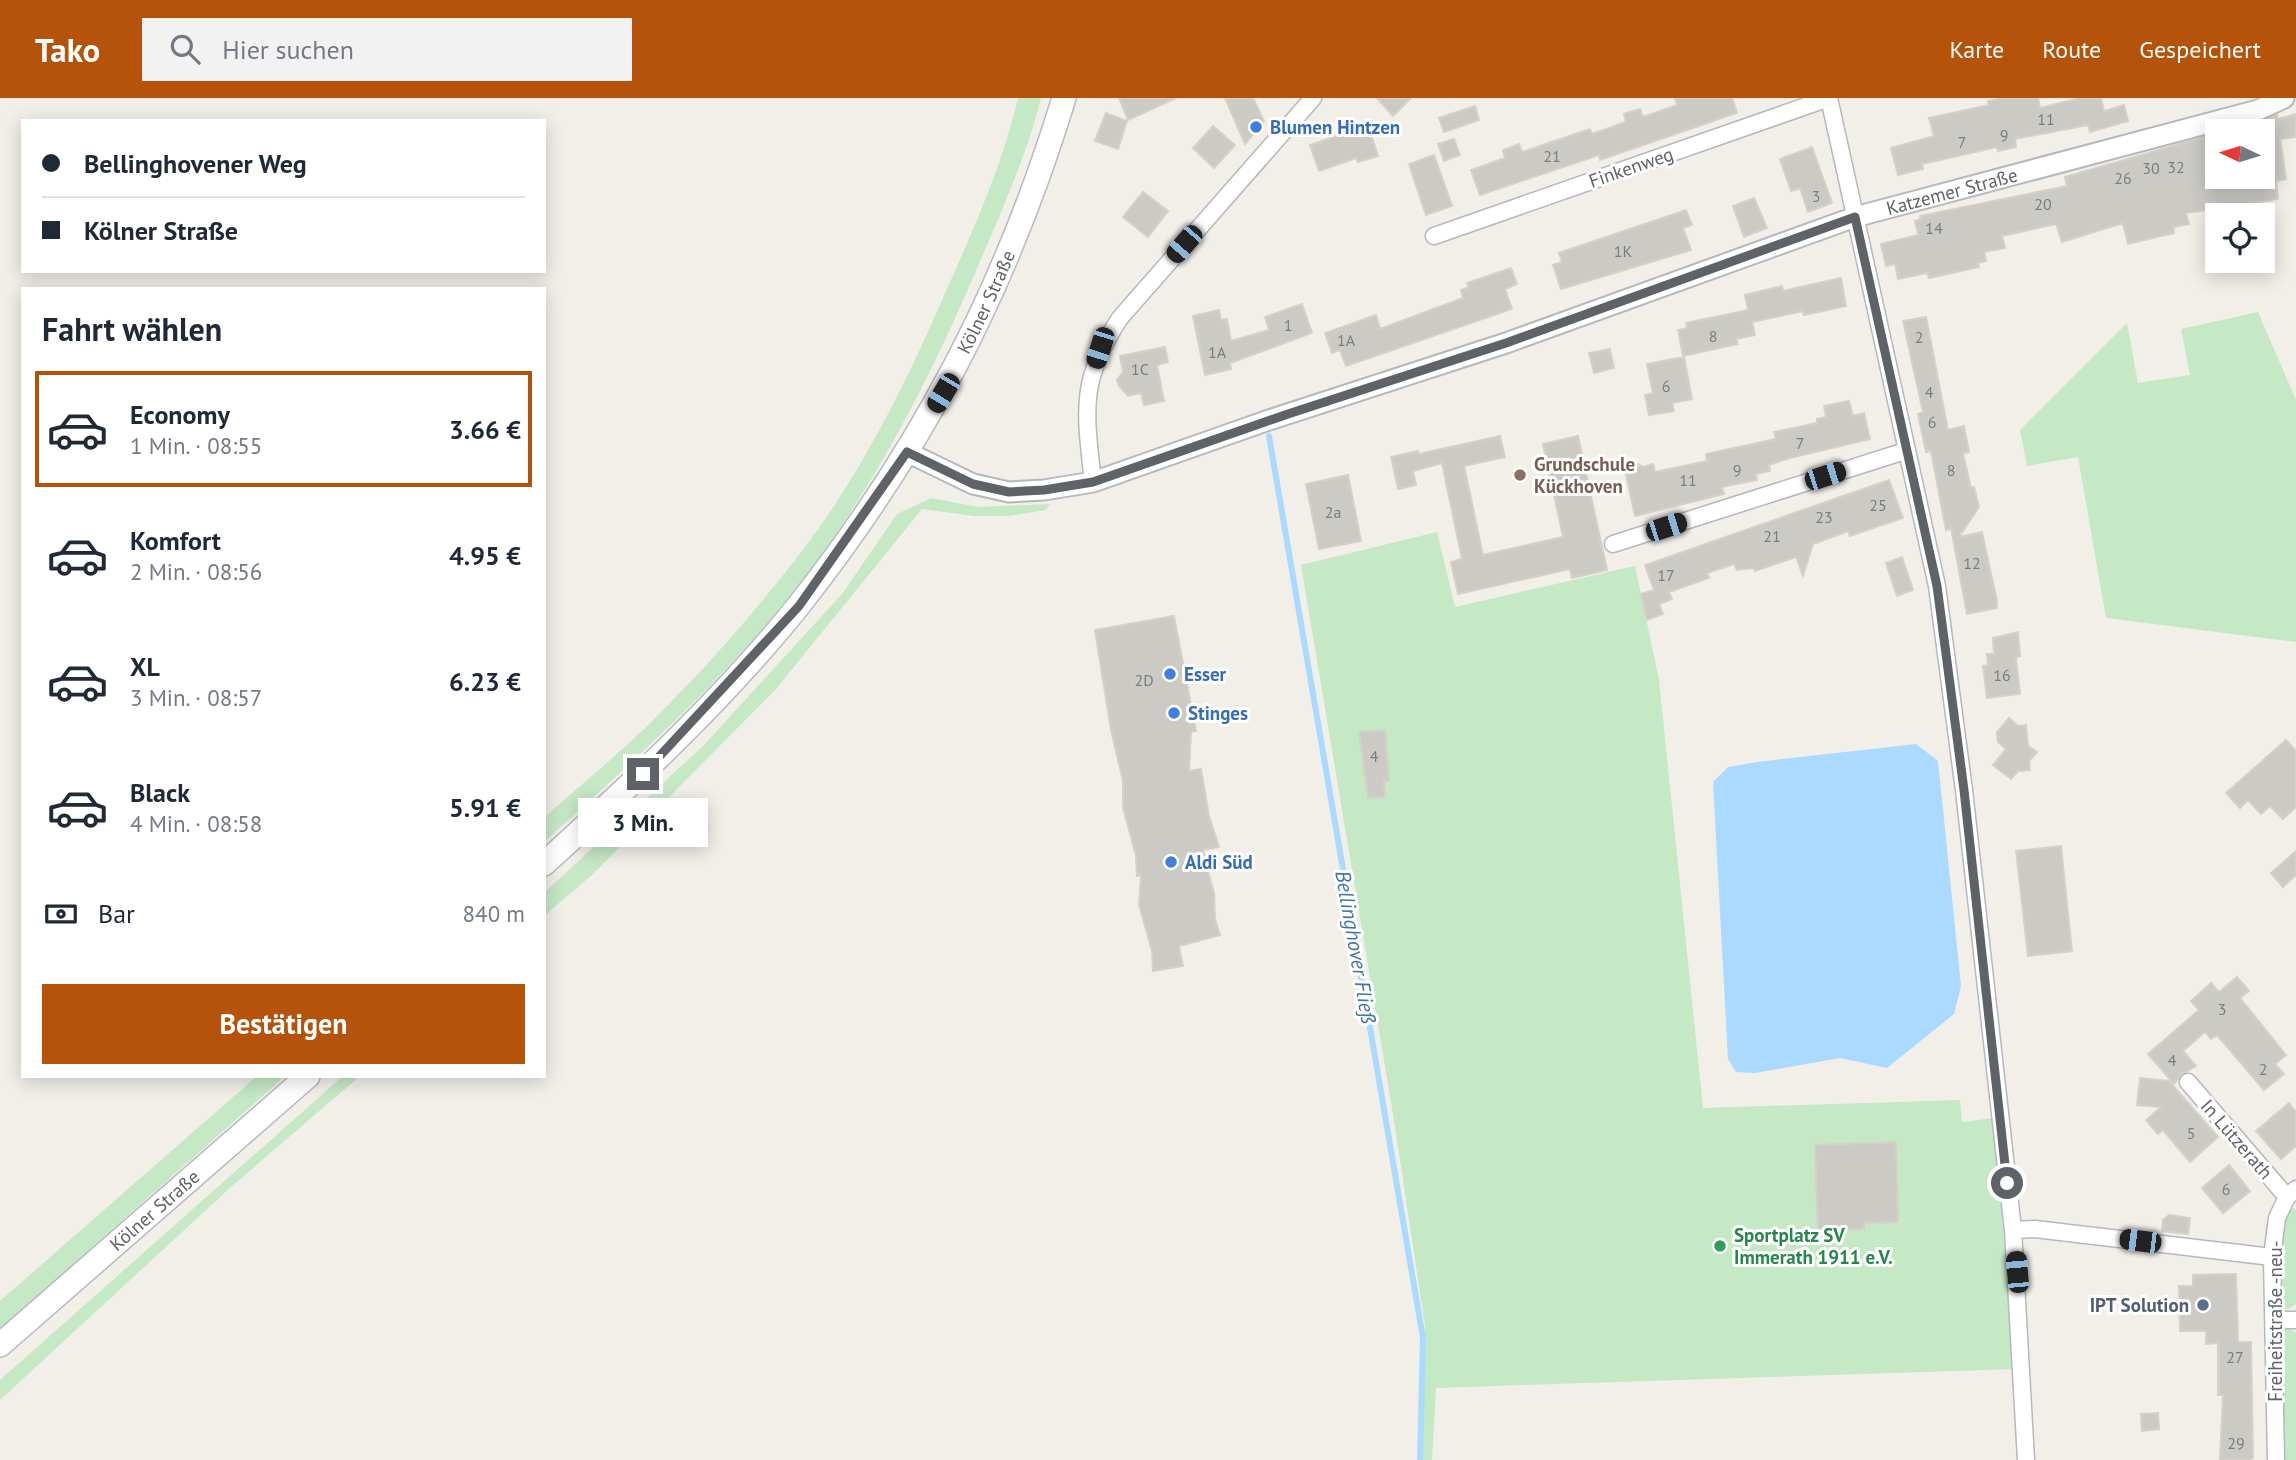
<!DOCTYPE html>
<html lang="de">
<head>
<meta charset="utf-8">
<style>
	:root { --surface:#fff; --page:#f2f2f3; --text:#1f2937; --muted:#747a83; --line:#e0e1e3; --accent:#b45309 }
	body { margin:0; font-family:"PT Sans",sans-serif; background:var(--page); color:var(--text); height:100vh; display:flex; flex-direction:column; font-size:26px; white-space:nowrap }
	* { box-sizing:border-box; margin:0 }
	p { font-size:23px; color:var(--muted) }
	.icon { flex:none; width:38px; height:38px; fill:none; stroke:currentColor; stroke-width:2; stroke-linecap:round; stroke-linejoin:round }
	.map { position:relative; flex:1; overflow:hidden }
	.details { position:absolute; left:21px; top:189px; width:525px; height:791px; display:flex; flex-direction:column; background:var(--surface); border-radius:0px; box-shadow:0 4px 18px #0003 }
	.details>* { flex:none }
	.hud { position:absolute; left:21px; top:21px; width:525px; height:154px; border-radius:0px; box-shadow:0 4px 18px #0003; display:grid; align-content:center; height:154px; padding:0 21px; background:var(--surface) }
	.needle { width:46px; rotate:274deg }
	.tools { position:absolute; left:2205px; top:21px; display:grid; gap:14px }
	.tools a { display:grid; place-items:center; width:70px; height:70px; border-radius:0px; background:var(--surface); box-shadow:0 4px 18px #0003; font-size:35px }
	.end { position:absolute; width:32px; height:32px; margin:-16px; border:9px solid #5f6368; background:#fff; box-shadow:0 0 0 4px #fff }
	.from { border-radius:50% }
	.bubble { position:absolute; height:49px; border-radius:0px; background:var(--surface); box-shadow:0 4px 18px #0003; font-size:23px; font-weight:700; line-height:49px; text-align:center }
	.car { position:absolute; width:21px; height:42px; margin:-21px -10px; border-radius:9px; box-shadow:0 0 5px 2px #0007; background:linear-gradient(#222 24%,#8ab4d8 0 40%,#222 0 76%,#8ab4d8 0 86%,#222 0) }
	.hud b { display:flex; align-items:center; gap:24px; height:66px; font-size:26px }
	.hud b+b { border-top:2px solid var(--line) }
	.hud i { width:18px; height:18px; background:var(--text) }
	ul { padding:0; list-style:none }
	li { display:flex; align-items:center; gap:21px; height:116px; margin:0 14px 10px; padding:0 7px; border:4px solid transparent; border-radius:0px }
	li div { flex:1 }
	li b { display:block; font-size:26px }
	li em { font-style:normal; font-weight:700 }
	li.current { border-color:var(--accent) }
	li>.icon { width:63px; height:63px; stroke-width:1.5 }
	h2 { padding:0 21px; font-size:32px; line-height:84px }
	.pay { display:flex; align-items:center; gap:18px; height:77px; padding:0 21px; font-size:26px }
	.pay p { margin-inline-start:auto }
	.cta { display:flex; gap:14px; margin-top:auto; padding:14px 21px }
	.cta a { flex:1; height:80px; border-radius:0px; background:var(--accent); color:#fff; font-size:28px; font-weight:700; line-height:80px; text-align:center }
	header { display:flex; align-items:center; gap:42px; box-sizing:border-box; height:98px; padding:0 35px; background:var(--accent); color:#fff }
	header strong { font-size:33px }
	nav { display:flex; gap:38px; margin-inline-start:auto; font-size:24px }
	.search { width:490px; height:63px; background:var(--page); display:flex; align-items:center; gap:18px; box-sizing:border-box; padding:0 24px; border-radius:0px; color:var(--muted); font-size:26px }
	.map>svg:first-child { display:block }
	.green { fill:#c5e8c5 }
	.water { fill:#aadaff }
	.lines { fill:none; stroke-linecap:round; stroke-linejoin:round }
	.stream { stroke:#aadaff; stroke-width:6 }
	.building { fill:#cccac5; stroke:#d6d1c6; stroke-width:2 }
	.minor-casing { stroke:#b5b8bc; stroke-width:19 }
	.tertiary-casing { stroke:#b5b8bc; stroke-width:23 }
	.secondary-casing { stroke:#b6babf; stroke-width:26 }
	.minor { stroke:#fff; stroke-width:16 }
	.tertiary { stroke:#fff; stroke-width:19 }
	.secondary { stroke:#fff; stroke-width:23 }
	.route { stroke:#5f6368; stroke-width:9 }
	.shop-dot { fill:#3f7fe0; stroke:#fff; stroke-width:2.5 }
	.education-dot { fill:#8d6e63; stroke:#fff; stroke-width:2.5 }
	.leisure-dot { fill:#2e9e5b; stroke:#fff; stroke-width:2.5 }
	.service-dot { fill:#5c6f8a; stroke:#fff; stroke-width:2.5 }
	.labels { text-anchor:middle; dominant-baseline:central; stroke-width:6; stroke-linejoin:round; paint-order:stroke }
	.number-label { font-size:16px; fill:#7a7d7f }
	.shop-label { font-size:19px; font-weight:bold; fill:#366cbe; stroke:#fff; text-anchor:start }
	.street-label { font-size:19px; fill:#5f6368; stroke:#fff }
	.education-label { font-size:19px; font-weight:bold; fill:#785e54; stroke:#fff; text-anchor:start }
	.leisure-label { font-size:19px; font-weight:bold; fill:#27864d; stroke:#fff; text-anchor:start }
	.service-label { font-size:19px; font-weight:bold; fill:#4e5e75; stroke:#fff; text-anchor:end }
	.water-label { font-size:21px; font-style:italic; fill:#4174aa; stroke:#fff }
</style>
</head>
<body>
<header>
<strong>Tako</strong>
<div class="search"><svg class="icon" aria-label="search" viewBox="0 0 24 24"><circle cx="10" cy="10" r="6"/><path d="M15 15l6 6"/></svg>Hier suchen</div>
<nav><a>Karte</a><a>Route</a><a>Gespeichert</a></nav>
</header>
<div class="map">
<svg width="2296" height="1362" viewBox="0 0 2296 1362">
	<rect width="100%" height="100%" fill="#f1efe8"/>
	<path class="green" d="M1018 0H1041C1027 57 1001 114 978 168 935 269 884 371 819 460 742 566 641 656 544 744V720C583 684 626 651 662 613 712 563 759 509 802 453 864 372 910 277 950 184 977 124 1003 64 1018 0Z
		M2258 214 2296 302V544L2106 520 2078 359 2027 368 2020 332 2127 225 2138 285 2190 277 2181 231Z
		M931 400 978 409 1050 406 1046 412 1008 418H974L922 411 776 591 593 776 544 818V795L704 647 842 496 897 416Z
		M1437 434 1455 509 1635 468 1659 582 1703 1010 1960 1002 1962 1024 1994 1020 2005 1113 2002 1118 2016 1271 1436 1290 1432 1362H1420L1425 1228 1393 1016 1301 467Z
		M257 978H285L0 1231V1203Z
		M343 978H360L232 1088 0 1302V1282Z
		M2292 1109 2296 1112V1206L2289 1211 2282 1210 2279 1205C2279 1178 2271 1129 2292 1109Z
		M2288 1230 2296 1235V1362H2281V1233Z"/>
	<path class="water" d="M1916 646 1938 663 1961 888 1954 916 1887 970 1840 960 1755 975 1736 974 1728 961 1713 684 1728 669 1757 664Z"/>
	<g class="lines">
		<path class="stream" d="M1269 338 1423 1240 1420 1362"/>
	</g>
	<path class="building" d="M1119 0H1176L1128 22Z
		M1225 0H1253L1264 23 1245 46Z
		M1377 0H1411L1393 18Z
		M1675 0H1732L1737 15 1600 62 1599 57 1480 97 1471 72 1505 60 1503 52 1519 46 1522 54 1590 31 1592 36 1626 24 1624 16 1640 11 1643 19 1677 7Z
		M2003 0H2038L2040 10 2080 0H2101L2104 13 2124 7 2128 23 2090 34 2088 27 2015 41 2016 49 1998 53 1997 49 1922 66 1923 71 1898 77 1891 50 1934 38 1929 20 1989 7 1988 3Z
		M1475 8 1479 22 1444 34 1439 20Z
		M1106 15 1127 23 1118 51 1095 43Z
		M2296 16V39L2280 41 2286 81 2276 83 2278 101 2186 115 2189 126 2174 129V135L2128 146 2123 125 2062 144 2056 126 2002 138 2005 150 1984 154 1986 163 1978 165 1979 169 1929 180 1927 175 1898 181 1895 166 1886 168 1881 146 1918 137 1915 123 1921 121 1920 118 2067 88 2065 79 2217 35V79H2224L2226 84 2263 79V23L2277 17 2278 21Z
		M1368 27 1378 58 1358 64 1356 60 1319 73 1310 47Z
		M1213 28 1235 47 1214 70 1193 50Z
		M1454 41 1460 57 1444 63 1438 46Z
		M1812 49 1832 105 1808 114 1800 90 1791 93 1780 61Z
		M1434 57 1452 108 1426 117 1409 66Z
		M1143 94 1168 113 1148 139 1123 119Z
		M1754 100 1767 130 1744 139 1733 108Z
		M1686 112 1692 127 1683 130 1691 152 1561 191 1553 167 1562 164 1559 155Z
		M1511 170 1517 186 1505 191 1512 211 1346 268 1340 252 1332 255 1325 235 1376 217 1380 231 1463 200 1461 192 1469 189 1467 185Z
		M1841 180 1846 208 1804 217 1803 213 1752 224 1755 237 1736 241 1738 246 1683 258 1678 232 1688 230 1686 225 1748 212 1745 197 1782 188 1783 193Z
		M1302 206 1312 235 1230 265 1231 271 1205 277 1193 218 1219 212 1221 222 1227 221 1231 243 1269 232 1265 219Z
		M1926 219 1948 332 1964 328 1969 354 1963 355 1971 390 1974 389 1979 409 1959 439 1982 434 1997 503V510L1967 516 1951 430 1946 432 1931 353 1926 354 1918 316 1923 314 1903 223Z
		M1165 249 1168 264 1157 267 1164 303 1144 307 1141 295 1128 298 1119 288 1117 282 1123 274 1120 258Z
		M1610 251 1614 270 1594 275 1589 255Z
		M1684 259 1692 301 1672 305 1674 313 1649 317 1645 297 1653 295 1647 266Z
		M1849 303 1853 318 1864 315 1870 341 1790 360 1769 367 1770 373 1756 376 1757 382 1722 389 1724 396 1635 418 1625 372 1636 370 1638 366 1643 369 1653 366 1655 374 1707 363 1706 356 1776 341 1774 334 1817 325V321L1826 319 1824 308Z
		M1500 338 1505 359 1464 368 1483 457 1563 439 1543 346 1578 338 1607 472 1572 480 1570 471 1458 496 1451 464 1462 461 1442 365 1413 373 1416 387 1398 391 1391 359 1418 353 1419 356Z
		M1348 377 1361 443 1319 451 1306 386Z
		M1889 382 1903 420 1850 438 1848 433 1813 446 1803 478 1796 459 1755 473 1754 470 1737 472 1734 466 1707 475 1709 480 1669 494 1672 501 1659 506 1663 516 1647 522 1641 496 1654 492 1645 467Z
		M1902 459 1913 492 1897 498 1886 465Z
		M1174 518 1196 633 1191 634 1189 673 1201 671 1209 718 1219 749 1203 752 1214 796 1215 821 1220 837 1179 848 1183 868 1153 873 1152 853 1139 807 1141 777 1137 778 1136 758 1123 709V683L1111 632 1095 532Z
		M2018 534 2020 558 2016 559 2020 596 1987 600 1983 568 1988 567 1987 556H1994L1993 540Z
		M2009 620 2018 628 2026 627 2028 648 2037 654 2029 663 2030 672 2018 673 2011 681 1993 667 2006 651 1998 644 1997 634Z
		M1385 632 1389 683H1384L1385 699 1368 700 1359 634Z
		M2286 642 2296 653V709L2283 721 2270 708 2261 716 2248 702 2240 710 2226 695Z
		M2061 748 2072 853 2028 858 2016 753Z
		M2296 753V777L2283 789 2271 775Z
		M2237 879 2249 893 2240 900 2286 957 2275 966 2284 976 2264 992 2217 937 2211 941 2205 934 2183 953 2196 968 2182 976 2174 986 2148 956 2199 912 2191 903 2211 885 2219 894Z
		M2140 980 2169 983 2218 1039 2190 1064 2163 1032 2158 1036 2146 1022 2161 1009 2137 1007Z
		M2289 1005 2296 1014V1048L2281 1061 2256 1033Z
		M1896 1044 1898 1124 1864 1125V1131L1818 1133 1815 1047Z
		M2229 1067 2250 1093 2223 1115 2202 1090Z
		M2169 1117 2190 1120 2188 1136 2162 1133 2163 1122Z
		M2236 1176 2238 1244H2251L2253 1359 2250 1362H2220L2223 1297H2218V1245L2206 1246V1233H2180L2179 1188H2193V1177Z
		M2158 1315 2159 1331 2142 1333 2141 1316Z"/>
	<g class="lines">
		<defs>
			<path id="minor" d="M1829 0 1937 488 1964 692 2013 1132 2026 1362
				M1434 138 1829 0
				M1093 384C1085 313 1079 282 1120 220L1313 0
				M1613 446 1905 353
				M2188 984 2287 1099
				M2013 1132 2035 1131 2272 1159
				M2274 1222H2296
				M2276 1362 2272 1159 2277 1120 2287 1099 2296 1091"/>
			<g id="tertiary">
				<path id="s1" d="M907 354 973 386 1009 394 1044 392 1093 384 1266 323 1506 245 1855 119 2258 12 2284 0"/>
			</g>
			<g id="secondary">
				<path id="s2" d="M544 766C633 685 724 601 799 507 923 350 1006 190 1064 0"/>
				<path id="s3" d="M0 1247 308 978"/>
			</g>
		</defs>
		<use href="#minor" class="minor-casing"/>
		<use href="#tertiary" class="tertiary-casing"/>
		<use href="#secondary" class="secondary-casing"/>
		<use href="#minor" class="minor"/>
		<use href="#tertiary" class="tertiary"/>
		<use href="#secondary" class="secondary"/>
	</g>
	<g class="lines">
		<path class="route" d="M643 676 799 508 907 354 973 386 1009 394 1044 392 1093 384 1288 316 1506 245 1855 119 1937 488 1964 692 2007 1085"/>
	</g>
	<g class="shop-dot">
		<circle cx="1256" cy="29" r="7"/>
		<circle cx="1170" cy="576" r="7"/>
		<circle cx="1174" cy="615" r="7"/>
		<circle cx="1171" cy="764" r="7"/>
	</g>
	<circle class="education-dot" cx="1520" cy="377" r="7"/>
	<circle class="leisure-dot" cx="1720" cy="1148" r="7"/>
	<circle class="service-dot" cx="2203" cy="1207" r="7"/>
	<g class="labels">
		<g class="number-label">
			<text x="2046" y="21">11</text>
			<text x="2004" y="37">9</text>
			<text x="1962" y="44">7</text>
			<text x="1552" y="58">21</text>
			<text x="2176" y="69">32</text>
			<text x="2151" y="70">30</text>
			<text x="2123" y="80">26</text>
			<text x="1816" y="98">3</text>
			<text x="2043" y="106">20</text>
			<text x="1934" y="130">14</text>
			<text x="1623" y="153">1K</text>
			<text x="1288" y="227">1</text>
			<text x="1713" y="238">8</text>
			<text x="1919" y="239">2</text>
			<text x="1346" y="242">1A</text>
			<text x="1217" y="254">1A</text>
			<text x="1140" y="271">1C</text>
			<text x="1666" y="288">6</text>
			<text x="1929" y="294">4</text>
			<text x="1932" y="324">6</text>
			<text x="1800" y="345">7</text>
			<text x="1737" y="372">9</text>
			<text x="1951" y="372">8</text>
			<text x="1688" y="382">11</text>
			<text x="1878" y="407">25</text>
			<text x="1333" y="414">2a</text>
			<text x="1824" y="419">23</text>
			<text x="1772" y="438">21</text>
			<text x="1972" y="465">12</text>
			<text x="1666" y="477">17</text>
			<text x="2002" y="577">16</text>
			<text x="1144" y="582">2D</text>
			<text x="1374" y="658">4</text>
			<text x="2222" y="911">3</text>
			<text x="2172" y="962">4</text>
			<text x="2263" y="971">2</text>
			<text x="2191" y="1035">5</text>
			<text x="2226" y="1091">6</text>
			<text x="2235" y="1259">27</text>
			<text x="2236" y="1345">29</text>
		</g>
		<g class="shop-label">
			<text x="1270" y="29">Blumen Hintzen</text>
			<text x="1184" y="576">Esser</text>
			<text x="1188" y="615">Stinges</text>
			<text x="1185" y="764">Aldi Süd</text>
		</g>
		<g class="street-label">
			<text transform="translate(1631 69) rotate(-19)">Finkenweg</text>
			<text stroke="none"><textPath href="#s1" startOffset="1102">Katzemer Straße</textPath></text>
			<text stroke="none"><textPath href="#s2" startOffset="721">Kölner Straße</textPath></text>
			<text transform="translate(2237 1041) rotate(49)">In Lützerath</text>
			<text stroke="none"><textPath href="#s3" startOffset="205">Kölner Straße</textPath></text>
			<text transform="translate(2275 1223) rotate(-90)">Freiheitstraße -neu-</text>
		</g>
		<g class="education-label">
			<text x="1534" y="366">Grundschule<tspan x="1534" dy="22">Kückhoven</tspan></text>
		</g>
		<g class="leisure-label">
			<text x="1734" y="1137">Sportplatz SV<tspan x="1734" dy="22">Immerath 1911 e.V.</tspan></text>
		</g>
		<g class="service-label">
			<text x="2189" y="1207">IPT Solution</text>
		</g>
		<g class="water-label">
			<text transform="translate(1356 849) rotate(80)">Bellinghover Fließ</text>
		</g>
	</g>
</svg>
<div class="tools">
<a><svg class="needle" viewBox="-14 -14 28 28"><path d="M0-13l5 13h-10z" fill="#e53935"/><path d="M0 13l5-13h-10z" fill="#747a83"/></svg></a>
<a><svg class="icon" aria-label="locate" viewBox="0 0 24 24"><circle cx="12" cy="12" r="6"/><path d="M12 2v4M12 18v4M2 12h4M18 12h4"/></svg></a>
</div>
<i class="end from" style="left:2007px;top:1085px"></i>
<i class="end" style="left:643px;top:676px"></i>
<div class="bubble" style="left:578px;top:700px;width:130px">3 Min.</div>
<i class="car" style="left:1184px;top:146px;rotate:221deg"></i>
<i class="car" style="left:1100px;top:250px;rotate:198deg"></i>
<i class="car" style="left:943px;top:295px;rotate:211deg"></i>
<i class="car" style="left:1825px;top:378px;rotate:72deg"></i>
<i class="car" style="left:1666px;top:429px;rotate:72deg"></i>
<i class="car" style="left:2140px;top:1143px;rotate:277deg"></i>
<i class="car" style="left:2017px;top:1174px;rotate:355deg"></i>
<div class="hud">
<b><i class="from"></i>Bellinghovener Weg</b>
<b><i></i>Kölner Straße</b>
</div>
<section class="details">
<h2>Fahrt wählen</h2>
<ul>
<li class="current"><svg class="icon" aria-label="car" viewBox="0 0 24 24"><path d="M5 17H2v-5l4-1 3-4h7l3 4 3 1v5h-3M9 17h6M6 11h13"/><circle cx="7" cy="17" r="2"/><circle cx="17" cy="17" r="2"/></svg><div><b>Economy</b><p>1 Min. · 08:55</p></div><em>3.66 €</em></li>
<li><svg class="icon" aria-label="car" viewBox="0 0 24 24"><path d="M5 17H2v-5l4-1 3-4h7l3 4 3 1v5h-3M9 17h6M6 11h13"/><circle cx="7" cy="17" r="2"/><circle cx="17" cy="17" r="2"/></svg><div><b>Komfort</b><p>2 Min. · 08:56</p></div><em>4.95 €</em></li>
<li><svg class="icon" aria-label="car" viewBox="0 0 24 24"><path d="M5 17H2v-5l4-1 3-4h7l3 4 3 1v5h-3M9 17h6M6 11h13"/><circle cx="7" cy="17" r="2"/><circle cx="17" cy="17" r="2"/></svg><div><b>XL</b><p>3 Min. · 08:57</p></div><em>6.23 €</em></li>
<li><svg class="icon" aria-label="car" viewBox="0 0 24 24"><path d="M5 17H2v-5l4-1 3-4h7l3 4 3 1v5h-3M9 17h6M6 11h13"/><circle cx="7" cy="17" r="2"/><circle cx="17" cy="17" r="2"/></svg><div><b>Black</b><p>4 Min. · 08:58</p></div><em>5.91 €</em></li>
</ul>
<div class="pay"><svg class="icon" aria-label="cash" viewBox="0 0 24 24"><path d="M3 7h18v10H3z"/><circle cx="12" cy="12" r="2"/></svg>Bar<p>840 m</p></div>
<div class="cta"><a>Bestätigen</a></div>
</section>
</div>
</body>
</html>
